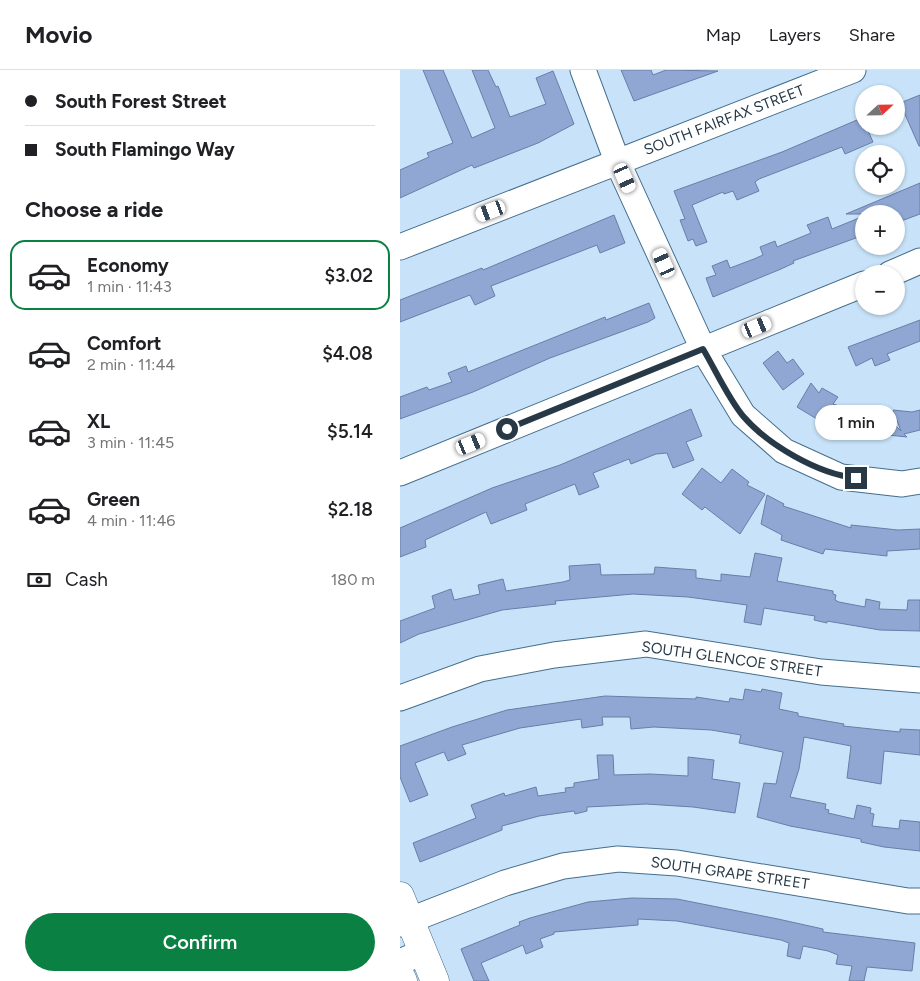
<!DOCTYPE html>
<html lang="en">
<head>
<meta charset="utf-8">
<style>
	:root { --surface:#fff; --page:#f2f2f2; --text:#202124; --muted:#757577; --line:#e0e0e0; --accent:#0b8043 }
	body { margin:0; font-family:Figtree,sans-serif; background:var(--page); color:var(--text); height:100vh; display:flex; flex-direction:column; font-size:19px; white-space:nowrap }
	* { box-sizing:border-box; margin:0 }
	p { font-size:16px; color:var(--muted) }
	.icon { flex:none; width:28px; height:28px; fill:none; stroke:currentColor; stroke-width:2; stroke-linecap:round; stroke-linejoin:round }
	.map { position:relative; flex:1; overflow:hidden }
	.sheet { display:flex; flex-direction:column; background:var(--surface); width:400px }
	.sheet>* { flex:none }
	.guide { display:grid; align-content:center; height:110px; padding:0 25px; background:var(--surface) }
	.needle { width:32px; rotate:68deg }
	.tools { position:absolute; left:455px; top:15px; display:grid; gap:10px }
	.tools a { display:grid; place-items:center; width:50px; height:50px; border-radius:50%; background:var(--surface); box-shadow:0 1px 4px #0004; font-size:25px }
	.end { position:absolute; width:22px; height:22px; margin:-11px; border:6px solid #273947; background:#fff; box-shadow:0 0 0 2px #fff }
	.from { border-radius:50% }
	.bubble { position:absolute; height:35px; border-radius:18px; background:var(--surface); box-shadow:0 1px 4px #0004; font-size:16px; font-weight:600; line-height:35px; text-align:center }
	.car { position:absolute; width:15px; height:30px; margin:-15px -8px; border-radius:6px; box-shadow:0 0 4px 1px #0007; background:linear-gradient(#fff 24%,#345 0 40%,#fff 0 76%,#345 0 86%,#fff 0) }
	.guide b { display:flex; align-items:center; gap:18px; height:48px; font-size:19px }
	.guide b+b { border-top:1px solid var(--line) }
	.guide i { width:12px; height:12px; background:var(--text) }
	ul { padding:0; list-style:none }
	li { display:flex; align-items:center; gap:15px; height:70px; margin:0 10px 8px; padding:0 15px; border:2px solid transparent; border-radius:15px }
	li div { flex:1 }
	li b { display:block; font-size:19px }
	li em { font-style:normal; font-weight:600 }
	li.selected { border-color:var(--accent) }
	li>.icon { width:45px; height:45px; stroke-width:1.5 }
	h2 { padding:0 25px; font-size:22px; line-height:60px }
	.pay { display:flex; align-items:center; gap:12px; height:55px; padding:0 25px; font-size:19px }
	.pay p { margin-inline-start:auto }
	.action { display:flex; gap:10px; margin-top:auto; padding:10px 25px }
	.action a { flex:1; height:58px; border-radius:30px; background:var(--accent); color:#fff; font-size:20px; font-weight:600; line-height:58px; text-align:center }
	header { display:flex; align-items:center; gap:30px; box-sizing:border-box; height:70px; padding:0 25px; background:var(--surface); border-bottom:1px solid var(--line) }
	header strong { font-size:24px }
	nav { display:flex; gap:28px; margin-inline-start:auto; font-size:18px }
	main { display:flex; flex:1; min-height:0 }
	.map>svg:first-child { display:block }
	.building { fill:#8fa7d2; stroke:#687ea8 }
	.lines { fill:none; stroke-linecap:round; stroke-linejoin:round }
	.minor-casing { stroke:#446e8d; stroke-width:27 }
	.highway-casing { stroke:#446e8d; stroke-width:29 }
	.minor { stroke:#fff; stroke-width:25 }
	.highway { stroke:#fff; stroke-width:28 }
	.route { stroke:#273947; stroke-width:6 }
	.labels { text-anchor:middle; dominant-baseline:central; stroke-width:4; stroke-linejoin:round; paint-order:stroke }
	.street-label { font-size:15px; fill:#273947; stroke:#fff }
</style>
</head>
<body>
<header>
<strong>Movio</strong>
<nav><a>Map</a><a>Layers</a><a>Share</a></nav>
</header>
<main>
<section class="sheet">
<div class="guide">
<b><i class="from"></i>South Forest Street</b>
<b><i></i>South Flamingo Way</b>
</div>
<h2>Choose a ride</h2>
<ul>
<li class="selected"><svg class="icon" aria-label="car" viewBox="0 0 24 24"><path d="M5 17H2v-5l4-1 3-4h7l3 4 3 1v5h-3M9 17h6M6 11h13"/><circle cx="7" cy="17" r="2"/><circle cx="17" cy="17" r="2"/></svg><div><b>Economy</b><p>1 min · 11:43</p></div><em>$3.02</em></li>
<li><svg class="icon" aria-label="car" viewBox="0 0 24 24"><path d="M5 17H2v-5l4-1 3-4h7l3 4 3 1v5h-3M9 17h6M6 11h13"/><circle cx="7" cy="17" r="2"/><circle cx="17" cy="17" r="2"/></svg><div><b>Comfort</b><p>2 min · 11:44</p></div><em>$4.08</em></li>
<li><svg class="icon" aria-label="car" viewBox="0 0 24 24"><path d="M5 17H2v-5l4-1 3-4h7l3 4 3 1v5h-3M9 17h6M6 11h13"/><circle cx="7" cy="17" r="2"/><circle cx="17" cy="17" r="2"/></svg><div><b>XL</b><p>3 min · 11:45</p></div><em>$5.14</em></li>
<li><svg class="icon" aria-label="car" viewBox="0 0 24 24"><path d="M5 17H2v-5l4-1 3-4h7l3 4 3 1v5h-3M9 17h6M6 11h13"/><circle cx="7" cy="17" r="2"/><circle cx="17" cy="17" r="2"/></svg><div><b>Green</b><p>4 min · 11:46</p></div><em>$2.18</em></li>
</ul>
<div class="pay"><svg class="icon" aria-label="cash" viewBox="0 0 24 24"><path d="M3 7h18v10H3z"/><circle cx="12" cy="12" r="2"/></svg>Cash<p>180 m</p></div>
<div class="action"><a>Confirm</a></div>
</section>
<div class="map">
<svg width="520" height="911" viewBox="0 0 520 911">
	<rect width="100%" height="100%" fill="#c8e3f9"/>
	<path class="building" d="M23 0H43L72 68 95 58 72 0H88L96 17 98 16 110 47 146 34 136 8 153 1 174 54 138 73 74 98 72 95 0 128V100L29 87 27 83 53 73Z
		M221 0H251L253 5 266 0 318 1 234 31Z
		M520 25V76H519L500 33Z
		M464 47V56H466L473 72 445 84 442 77 359 109 355 112 359 121 337 130 333 121 324 124 323 122 292 135 307 172 296 176 293 169 288 171 280 150 285 149 274 121 382 82Z
		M520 113V144L496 153V144H446Z
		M214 145 225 173 200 183 197 175 91 216 95 226 75 235 70 225 0 252V230L82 198 83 200Z
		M464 146V165L393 191 394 193 381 199 313 227 306 208 316 205 312 196 327 190 330 198 354 189 363 185 360 177 375 171 377 177 411 163 407 155 428 147 432 159Z
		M249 233 255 248 248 252 150 288 73 322 0 349V327L27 317 29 320 52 312 48 303 66 296 68 302 205 247 206 250Z
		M520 250V271L487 284 490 290 475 296 472 288 456 296 448 277Z
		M378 281 387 293 393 289 404 304 383 320 363 293Z
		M411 313 419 323 422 318 438 327 433 334 465 345 466 336 478 338 501 361 493 340 512 342 520 340V360L504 364 507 367 441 360 430 357 397 337Z
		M291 339 302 366 286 372 294 390 273 398 267 383 256 384 231 394 229 389 193 403 199 417 179 425 175 414 125 434 127 440 91 454 86 442 25 470 26 477 0 487V458L92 418 160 395Z
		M302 398 321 413 332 399 349 412 347 415 365 424 340 464 305 437 302 440 282 424Z
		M367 425 384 434 383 436 451 458V455L498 460 520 459V479L487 481V486L425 479 423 484 381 470 382 465 361 454Z
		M355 483 382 488 377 511 433 521V524L436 525 435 530 439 532 465 537 466 529 480 532 479 539 507 540 508 530H520V561L480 560 427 551V553L414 550 415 546 364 538 361 555 344 552 347 535 288 527 233 524 155 531 156 534 102 540 19 564 0 573V551L35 538 32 526 51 519 54 530 80 524 78 515 103 509 106 521 163 512 170 510 169 496 200 494 201 505 254 504 255 497 296 500V508L321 511V504L350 507Z
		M345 619 361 622 362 619 382 623 379 639 398 643V646L444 654 443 656 500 662V659L520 660V685L484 681 481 714 447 708 451 676 404 667 399 699 390 727 426 734 425 739 429 740 428 743 454 749 457 735 471 738 470 743 474 744 472 756 499 759 500 750 520 752V781L484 777 461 772V769L390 756 357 747 364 713 376 714 383 682 339 673 341 665 311 660 254 657 231 659 230 647H202L203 655 182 658 181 649 120 658 62 675 66 684 48 691 44 682 15 693 28 725 10 732 0 707V676L52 657 107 640 205 626 296 629V627L329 632 330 628 343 630Z
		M197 685H213L214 705 250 704 288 706V687L314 690 312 709 340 713 335 743 293 737 246 734 187 737V741L175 744 174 741 139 746 102 756V760L20 792 13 773 76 748 71 735 104 723 105 726 136 717 138 726 166 722 165 718 174 717V713L199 709Z
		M232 828 277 829 378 849 423 859V862L515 873 512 901 467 897 464 911H449L452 896 436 894 438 885 428 881 403 876 400 889 387 886 389 873 381 870 277 851 238 849V855L154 862V864L140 869 143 877 126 884 123 875 81 893 89 911H74L61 879 120 855 119 852 130 848 188 832Z"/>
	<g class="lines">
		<defs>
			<path id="minor" d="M183 0 217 91 303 279 343 345 384 381 441 407 502 414 520 411
				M0 177 453 0
				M490 204 520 191
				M0 403 464 214
				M0 628 80 599 154 585 246 574 421 602 520 610
				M0 854 105 813 163 796 218 789 277 793 508 831H520
				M0 892 23 882"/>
			<path id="highway" d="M0 826 35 911
				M0 905 3 911"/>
		</defs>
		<use href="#minor" class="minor-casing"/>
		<use href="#highway" class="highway-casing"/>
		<use href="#minor" class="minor"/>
		<use href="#highway" class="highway"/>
	</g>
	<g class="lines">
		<path class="route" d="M107 359 303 279C315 299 328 328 343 346 368 375 418 404 456 408"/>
	</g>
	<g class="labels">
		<g class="street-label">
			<text transform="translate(324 50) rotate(-21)">SOUTH FAIRFAX STREET</text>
			<text transform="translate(332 589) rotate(8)">SOUTH GLENCOE STREET</text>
			<text transform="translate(330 803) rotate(8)">SOUTH GRAPE STREET</text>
		</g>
	</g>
</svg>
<div class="tools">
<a><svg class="needle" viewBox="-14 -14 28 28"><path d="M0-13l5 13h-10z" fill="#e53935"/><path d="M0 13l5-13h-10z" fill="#757577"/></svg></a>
<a><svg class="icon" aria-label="locate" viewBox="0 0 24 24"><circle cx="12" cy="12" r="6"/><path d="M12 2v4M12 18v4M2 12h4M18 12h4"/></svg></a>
<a>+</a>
<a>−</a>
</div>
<i class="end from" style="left:107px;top:359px"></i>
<i class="end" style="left:456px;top:408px"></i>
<div class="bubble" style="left:415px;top:335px;width:82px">1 min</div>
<i class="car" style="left:225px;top:108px;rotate:156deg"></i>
<i class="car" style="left:91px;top:141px;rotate:249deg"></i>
<i class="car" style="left:264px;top:193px;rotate:336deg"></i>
<i class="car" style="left:357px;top:257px;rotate:68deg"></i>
<i class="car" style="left:71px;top:374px;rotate:68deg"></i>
</div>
</main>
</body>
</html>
